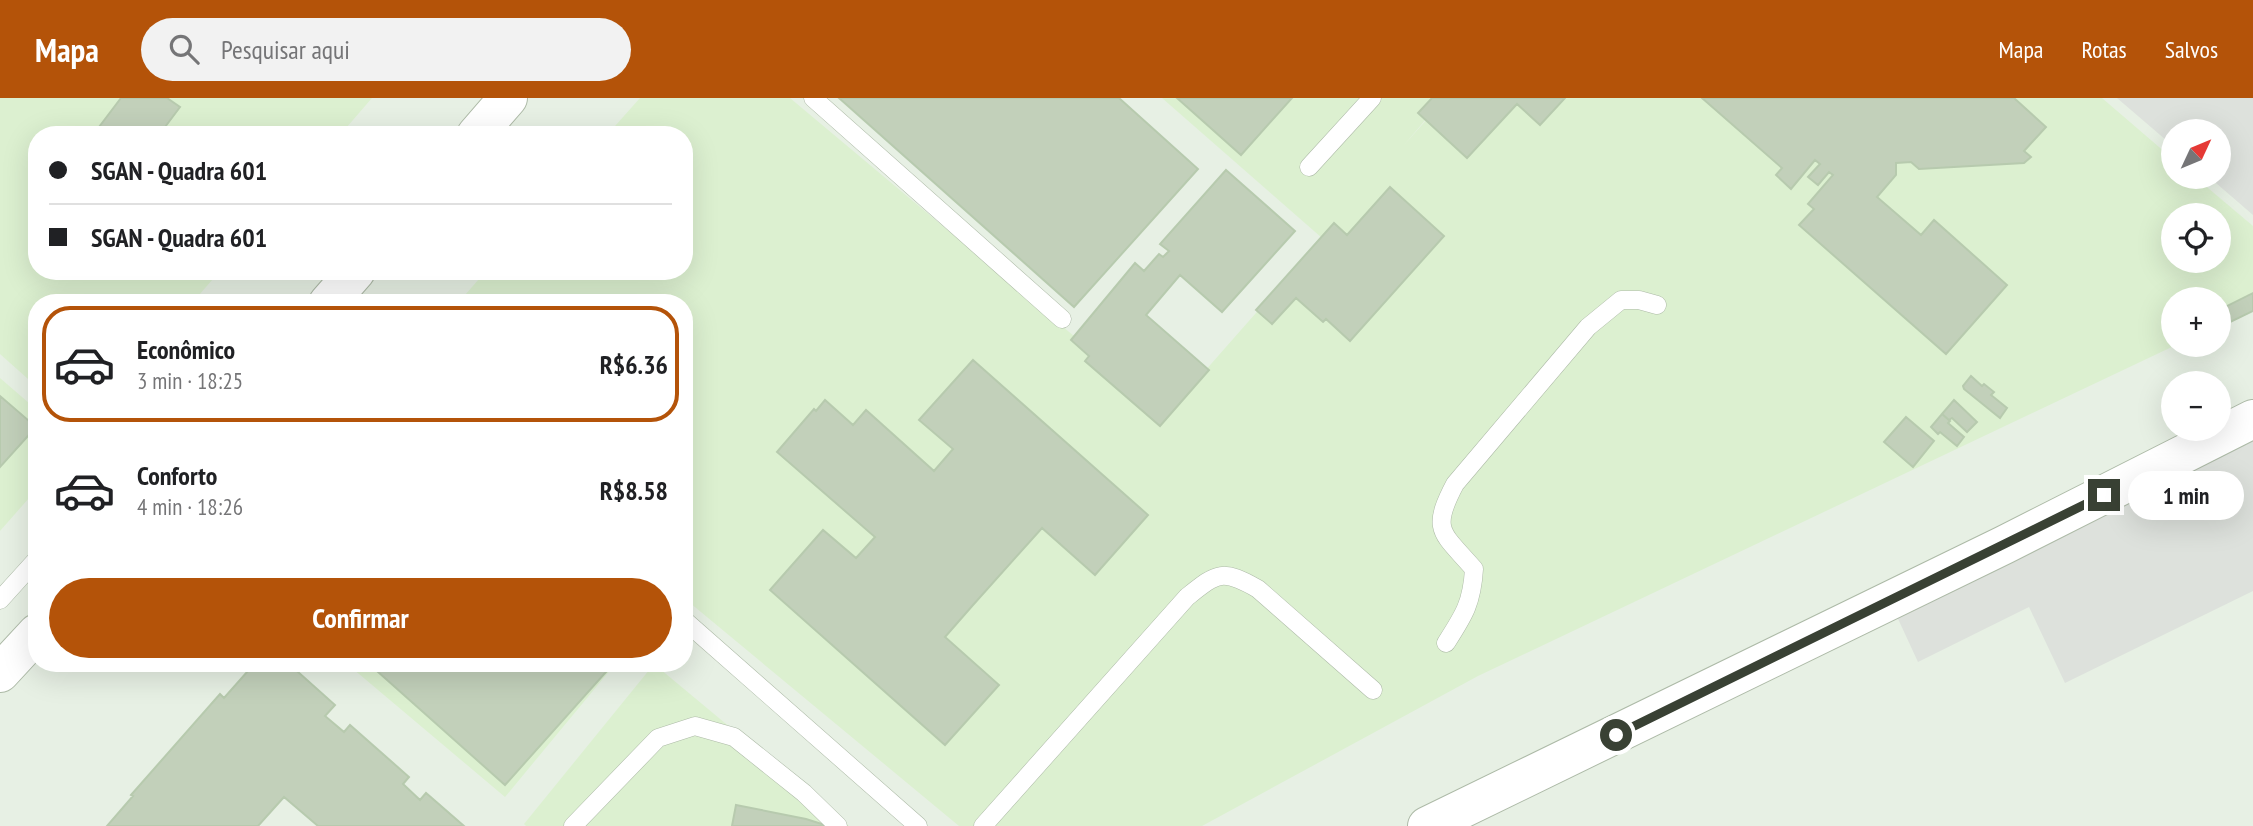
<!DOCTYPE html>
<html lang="pt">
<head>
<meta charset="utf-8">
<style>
	:root { --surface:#fff; --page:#f2f2f2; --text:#202124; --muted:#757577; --line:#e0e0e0; --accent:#b45309 }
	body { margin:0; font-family:"PT Sans Narrow",sans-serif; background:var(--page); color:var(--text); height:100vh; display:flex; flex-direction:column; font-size:26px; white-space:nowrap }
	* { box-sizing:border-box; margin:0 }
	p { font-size:23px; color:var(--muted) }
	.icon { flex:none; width:38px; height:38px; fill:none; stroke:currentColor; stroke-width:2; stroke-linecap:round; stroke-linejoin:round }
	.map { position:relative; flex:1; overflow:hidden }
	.details { position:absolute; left:28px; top:196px; width:665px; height:378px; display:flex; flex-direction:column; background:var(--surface); border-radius:28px; box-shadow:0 7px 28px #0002 }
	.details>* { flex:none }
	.top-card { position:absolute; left:28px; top:28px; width:665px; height:154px; border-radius:28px; box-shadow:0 7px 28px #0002; display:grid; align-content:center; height:154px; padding:0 21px; background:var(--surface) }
	.needle { width:46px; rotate:46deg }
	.fabs { position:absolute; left:2161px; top:21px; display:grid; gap:14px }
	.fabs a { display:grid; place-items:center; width:70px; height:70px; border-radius:50%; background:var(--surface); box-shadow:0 7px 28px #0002; font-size:35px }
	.end { position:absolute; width:32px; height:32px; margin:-16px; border:9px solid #394134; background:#fff; box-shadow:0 0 0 4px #fff }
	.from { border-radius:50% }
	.bubble { position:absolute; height:49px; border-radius:24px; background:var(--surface); box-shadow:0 7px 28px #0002; font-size:23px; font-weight:800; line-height:49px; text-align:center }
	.top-card b { display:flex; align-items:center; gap:24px; height:66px; font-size:26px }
	.top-card b+b { border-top:2px solid var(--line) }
	.top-card i { width:18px; height:18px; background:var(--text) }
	ul { padding:12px 0 0; list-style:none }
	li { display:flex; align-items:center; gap:21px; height:116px; margin:0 14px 10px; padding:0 7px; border:4px solid transparent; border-radius:28px }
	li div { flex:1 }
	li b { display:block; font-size:26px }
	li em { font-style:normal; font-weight:800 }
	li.current { border-color:var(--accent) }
	li>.icon { width:63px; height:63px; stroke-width:1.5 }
	.button { display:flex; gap:14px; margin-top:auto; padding:14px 21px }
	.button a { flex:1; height:80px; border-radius:42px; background:var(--accent); color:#fff; font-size:28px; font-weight:800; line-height:80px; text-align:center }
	header { display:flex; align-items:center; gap:42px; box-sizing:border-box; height:98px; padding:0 35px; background:var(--accent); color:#fff }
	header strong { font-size:33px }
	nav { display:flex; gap:38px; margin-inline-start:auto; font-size:24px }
	.search { width:490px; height:63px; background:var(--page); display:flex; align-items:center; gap:18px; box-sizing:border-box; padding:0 24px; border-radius:38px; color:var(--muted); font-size:26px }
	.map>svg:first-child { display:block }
	.commercial { fill:#dcf0d0; fill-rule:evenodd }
	.parking { fill:#dde1dc }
	.building { fill:#c2d0ba; stroke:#b7caae; stroke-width:2 }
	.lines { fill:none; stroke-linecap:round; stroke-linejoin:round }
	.service-casing { stroke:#adbaa7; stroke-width:19 }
	.tertiary-casing { stroke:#adbaa7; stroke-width:40 }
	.service { stroke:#fff; stroke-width:18 }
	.tertiary { stroke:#fff; stroke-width:38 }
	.route { stroke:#394134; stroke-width:9 }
</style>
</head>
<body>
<header>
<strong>Mapa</strong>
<div class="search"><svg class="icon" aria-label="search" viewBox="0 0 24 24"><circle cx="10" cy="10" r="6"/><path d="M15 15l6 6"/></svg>Pesquisar aqui</div>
<nav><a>Mapa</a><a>Rotas</a><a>Salvos</a></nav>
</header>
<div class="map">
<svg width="2253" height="728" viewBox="0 0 2253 728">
	<rect width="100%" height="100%" fill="#e7f0e4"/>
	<path class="commercial" d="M0 0H372L340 37H37V173H220L192 205H37V289L0 256Z
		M640 0H790L1167 316 1322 140 1162 0H1444L1404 47 1446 0H2102L2173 61 2174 79H2195L2253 128V210L2219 227V201H2174V247H2176L1478 578 1202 728H959L684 500V205H458L486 173H684V37H607ZM2174 117H2219V163H2174Z
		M0 280 37 312V391L0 433Z
		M346 565H616L505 699Z
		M654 566 849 728H526L524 726Z"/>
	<path class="parking" d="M2117 0H2253V117L2209 79H2219V33H2174L2173 48Z
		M2253 333V493L2065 585 2029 509 1918 564 1893 510Z"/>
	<path class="building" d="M121 0H167L180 9 159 37H93Z
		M121 0H167L180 9 159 37H93Z
		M839 0H1119L1198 71 1074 209Z
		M839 0H1119L1198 71 1074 209Z
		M1177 0H1292L1241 57Z
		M1177 0H1292L1241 57Z
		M1432 0H1565L1540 27 1517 6 1467 60 1418 15Z
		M1432 0H1565L1540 27 1517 6 1467 60 1418 15Z
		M1702 0H2014L2046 29 2024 53 2031 59 2024 65 1919 71 1911 64 1896 65V77L1877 99 1921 137 1934 122 2007 187 1946 256 1799 127 1814 111 1808 106 1833 77 1829 74 1818 87 1808 79 1820 66 1815 62 1791 91 1776 77 1782 70Z
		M1702 0H2014L2046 29 2024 53 2031 59 2024 65 1919 71 1911 64 1896 65V77L1877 99 1921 137 1934 122 2007 187 1946 256 1799 127 1814 111 1808 106 1833 77 1829 74 1818 87 1808 79 1820 66 1815 62 1791 91 1776 77 1782 70Z
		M1226 72 1295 133 1222 214 1180 177 1146 217 1209 272 1160 328 1085 263 1089 258 1071 242 1135 165 1144 173 1159 156 1163 159 1169 153 1160 146Z
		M1226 72 1295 133 1222 214 1180 177 1146 217 1209 272 1160 328 1085 263 1089 258 1071 242 1135 165 1144 173 1159 156 1163 159 1169 153 1160 146Z
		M1390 89 1444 138 1350 243 1326 221 1323 224 1296 200 1272 226 1256 212 1334 125 1347 137Z
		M1390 89 1444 138 1350 243 1326 221 1323 224 1296 200 1272 226 1256 212 1334 125 1347 137Z
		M2253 195V213L2220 229 2219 212Z
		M2253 195V213L2220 229 2219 212Z
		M92 200 105 205H71L77 201Z
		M92 200 105 205H71L77 201Z
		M973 262 1148 417 1095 477 1042 430 973 507 945 539 999 587 945 647 770 492 823 432 856 460 875 439 777 354 814 311 816 313 825 302 853 327 866 312 934 373 953 351 919 322Z
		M973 262 1148 417 1095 477 1042 430 973 507 945 539 999 587 945 647 770 492 823 432 856 460 875 439 777 354 814 311 816 313 825 302 853 327 866 312 934 373 953 351 919 322Z
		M1971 278 1982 288 1984 286 1994 294 1991 297 2007 310 2000 320 1964 291 1963 288Z
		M1971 278 1982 288 1984 286 1994 294 1991 297 2007 310 2000 320 1964 291 1963 288Z
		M0 298 36 329 0 369Z
		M0 298 36 329 0 369Z
		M1954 302 1977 324 1967 334 1952 320 1949 322 1942 316Z
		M1954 302 1977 324 1967 334 1952 320 1949 322 1942 316Z
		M1942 316 1950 323 1948 325 1964 339 1957 348 1940 334 1938 336 1931 329Z
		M1942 316 1950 323 1948 325 1964 339 1957 348 1940 334 1938 336 1931 329Z
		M1906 319 1934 343 1913 369 1884 344Z
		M1906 319 1934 343 1913 369 1884 344Z
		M255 565H288L335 607 325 618 344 634 350 627 409 679 403 686 420 702 426 695 464 728H318L284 699 258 728H107L133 698 131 697 220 596 224 600Z
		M368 565H614L505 687Z
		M368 565H614L505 687Z
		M736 707 806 721 828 728H732Z
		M736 707 806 721 828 728H732Z"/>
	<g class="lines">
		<defs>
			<path id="service" d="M813 0 1062 221
				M1309 69 1372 0
				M0 502 37 461
				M684 522 918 728
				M1446 545C1464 517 1472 505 1474 471 1442 434 1430 433 1455 386L1588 229 1621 202H1639L1657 207
				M573 728 658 640 695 628 734 639 804 695 838 728
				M983 728 1187 499C1217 475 1222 470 1258 491L1373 592"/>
			<path id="tertiary" d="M476 37 508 0
				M328 205 356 173
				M0 575 37 535
				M1427 728 2004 447 2253 321"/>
		</defs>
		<use href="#service" class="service-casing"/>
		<use href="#tertiary" class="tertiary-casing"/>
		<use href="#service" class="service"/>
		<use href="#tertiary" class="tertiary"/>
	</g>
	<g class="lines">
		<path class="route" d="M1616 637 2104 397"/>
	</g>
</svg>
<div class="fabs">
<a><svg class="needle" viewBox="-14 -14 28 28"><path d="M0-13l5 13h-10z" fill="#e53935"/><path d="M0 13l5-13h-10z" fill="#757577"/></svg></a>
<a><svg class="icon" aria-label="locate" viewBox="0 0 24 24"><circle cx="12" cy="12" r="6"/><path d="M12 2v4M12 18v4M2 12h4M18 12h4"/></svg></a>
<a>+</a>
<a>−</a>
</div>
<i class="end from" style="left:1616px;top:637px"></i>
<i class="end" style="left:2104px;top:397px"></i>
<div class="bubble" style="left:2128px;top:373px;width:116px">1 min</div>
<div class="top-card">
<b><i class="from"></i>SGAN - Quadra 601</b>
<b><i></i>SGAN - Quadra 601</b>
</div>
<section class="details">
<ul>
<li class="current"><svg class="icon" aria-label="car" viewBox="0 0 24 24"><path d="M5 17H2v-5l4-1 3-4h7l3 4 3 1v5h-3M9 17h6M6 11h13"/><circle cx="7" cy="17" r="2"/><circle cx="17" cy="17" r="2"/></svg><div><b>Econômico</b><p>3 min · 18:25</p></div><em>R$6.36</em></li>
<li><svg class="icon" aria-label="car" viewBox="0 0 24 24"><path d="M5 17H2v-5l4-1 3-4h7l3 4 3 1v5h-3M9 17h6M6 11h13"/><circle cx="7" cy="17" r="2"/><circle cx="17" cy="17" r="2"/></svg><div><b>Conforto</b><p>4 min · 18:26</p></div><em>R$8.58</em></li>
</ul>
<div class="button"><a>Confirmar</a></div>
</section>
</div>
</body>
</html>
